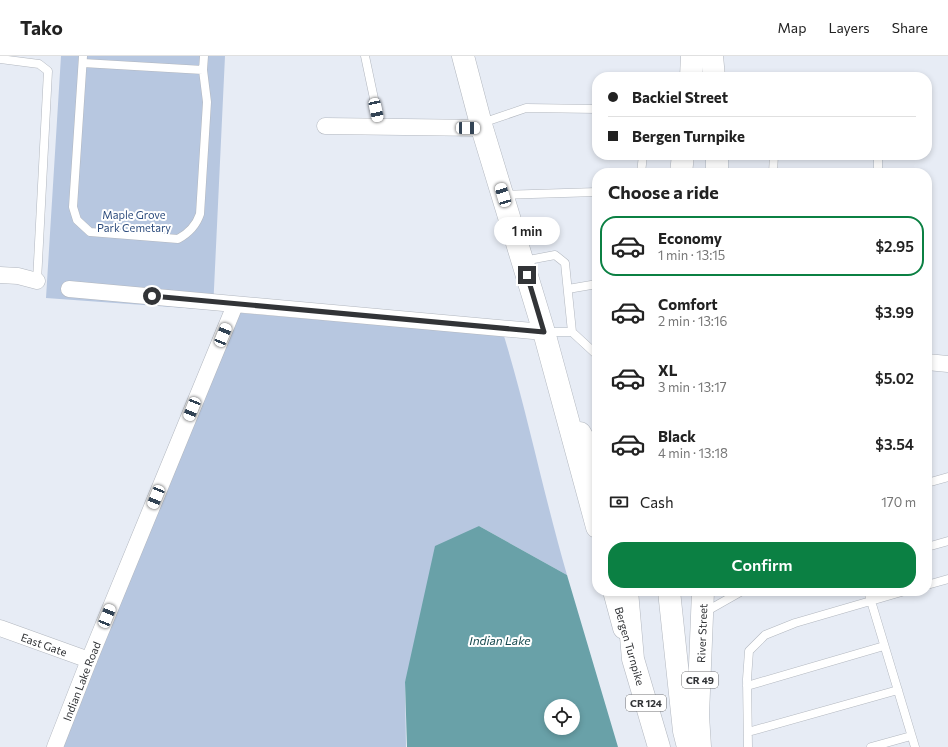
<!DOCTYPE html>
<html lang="en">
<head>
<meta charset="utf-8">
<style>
	:root { --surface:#fff; --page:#f2f2f2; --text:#222; --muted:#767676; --line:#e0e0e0; --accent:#0b8043 }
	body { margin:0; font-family:Commissioner,sans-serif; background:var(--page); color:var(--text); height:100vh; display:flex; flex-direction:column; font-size:15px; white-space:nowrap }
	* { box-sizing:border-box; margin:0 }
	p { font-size:13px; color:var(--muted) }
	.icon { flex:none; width:22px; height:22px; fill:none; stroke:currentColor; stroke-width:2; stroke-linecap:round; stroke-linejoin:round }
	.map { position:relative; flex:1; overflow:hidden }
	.side { position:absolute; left:592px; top:112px; width:340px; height:428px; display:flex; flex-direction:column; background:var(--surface); border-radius:16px; box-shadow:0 2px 6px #0003 }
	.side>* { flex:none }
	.hud { position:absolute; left:592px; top:16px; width:340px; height:88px; border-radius:16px; box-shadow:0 2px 6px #0003; display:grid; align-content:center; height:88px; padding:0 16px; background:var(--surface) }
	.tools { position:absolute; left:544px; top:643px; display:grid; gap:8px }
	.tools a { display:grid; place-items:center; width:36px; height:36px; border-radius:50%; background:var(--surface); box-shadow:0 2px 6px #0003; font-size:20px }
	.end { position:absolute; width:18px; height:18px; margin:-9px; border:5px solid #323437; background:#fff; box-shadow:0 0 0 2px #fff }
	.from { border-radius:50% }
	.bubble { position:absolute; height:28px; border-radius:14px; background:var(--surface); box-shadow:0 2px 6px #0003; font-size:13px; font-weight:600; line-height:28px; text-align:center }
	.car { position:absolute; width:12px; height:24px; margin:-12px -6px; border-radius:5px; box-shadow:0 0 3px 1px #0007; background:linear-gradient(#fff 24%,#345 0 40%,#fff 0 76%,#345 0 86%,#fff 0) }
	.hud b { display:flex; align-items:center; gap:14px; height:38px; font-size:15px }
	.hud b+b { border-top:1px solid var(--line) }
	.hud i { width:10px; height:10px; background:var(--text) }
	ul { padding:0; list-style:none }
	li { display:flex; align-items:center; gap:12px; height:60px; margin:0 8px 6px; padding:0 8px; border:2px solid transparent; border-radius:16px }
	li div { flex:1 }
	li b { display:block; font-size:15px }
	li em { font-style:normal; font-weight:600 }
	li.current { border-color:var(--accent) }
	li>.icon { width:36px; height:36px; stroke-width:1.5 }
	h2 { padding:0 16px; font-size:18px; line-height:48px }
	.pay { display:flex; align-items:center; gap:10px; height:44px; padding:0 16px; font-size:15px }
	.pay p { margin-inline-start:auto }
	.button { display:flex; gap:8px; margin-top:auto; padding:8px 16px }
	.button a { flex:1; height:46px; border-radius:16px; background:var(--accent); color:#fff; font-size:16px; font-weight:600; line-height:46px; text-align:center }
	header { display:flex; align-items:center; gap:24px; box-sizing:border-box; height:56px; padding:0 20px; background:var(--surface); border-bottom:1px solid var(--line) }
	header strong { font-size:19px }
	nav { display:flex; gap:22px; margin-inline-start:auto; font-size:14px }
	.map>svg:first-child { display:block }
	.green { fill:#b7c7e0 }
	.water { fill:#69a1a8; fill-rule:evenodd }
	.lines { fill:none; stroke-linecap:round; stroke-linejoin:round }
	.service-casing { stroke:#b2b7bf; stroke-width:9 }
	.minor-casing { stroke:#b2b7bf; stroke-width:17 }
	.secondary-casing { stroke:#b2b7bf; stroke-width:23 }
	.primary-casing { stroke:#b2b7bf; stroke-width:23 }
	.service { stroke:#fff; stroke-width:8 }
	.minor { stroke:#fff; stroke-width:16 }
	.secondary { stroke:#fff; stroke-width:22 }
	.primary { stroke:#fff; stroke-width:22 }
	.route { stroke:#323437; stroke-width:5 }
	.labels { text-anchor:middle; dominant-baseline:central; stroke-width:4; stroke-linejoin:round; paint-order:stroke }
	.shield { fill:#fff; stroke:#707173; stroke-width:1 }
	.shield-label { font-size:10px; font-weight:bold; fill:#323437 }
	.park-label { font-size:11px; fill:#2d4c7d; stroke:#fff }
	.street-label { font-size:11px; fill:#323437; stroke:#fff }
	.water-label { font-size:12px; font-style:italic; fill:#16494e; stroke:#fff }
</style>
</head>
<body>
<header>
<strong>Tako</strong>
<nav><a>Map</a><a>Layers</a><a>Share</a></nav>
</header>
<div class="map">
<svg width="948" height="691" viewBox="0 0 948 691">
	<rect width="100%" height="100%" fill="#e7ecf5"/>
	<path class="green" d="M61 0H225L213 254 46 242Z
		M231 256 504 280C528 359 544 440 567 519L479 470 405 626 406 691H57Z"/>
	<path class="water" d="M479 470 567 519 618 691H407L405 626 435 490ZM551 650H573V672H551Z"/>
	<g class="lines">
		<defs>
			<path id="service" d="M83 0 73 151 77 164 90 176 178 183C189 177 196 170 200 158L207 46 203 14 204 0
				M365 0 380 71
				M0 3 39 8 48 15 37 225
				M83 7 203 14
				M482 67 526 52 597 53
				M641 117 643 99
				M773 117 774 99
				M878 117V99
				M503 139 597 136
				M523 205 555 199 565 207 572 276H546
				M568 233 597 228
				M572 276 597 299
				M927 427 948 421
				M927 491 948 485
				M927 529 948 523
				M868 535 915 691
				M705 556 742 535
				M747 630 884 590
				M748 676 898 634
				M748 691 747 623 749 595 765 579 795 567 905 535
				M871 691 911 680"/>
			<g id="minor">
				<path d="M325 70 482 72"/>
				<path d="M0 219 18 220 37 225"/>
				<path d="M69 233 544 276"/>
				<path d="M927 306 948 308"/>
				<path id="s1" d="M0 572 89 604"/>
				<path id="s2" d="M55 691 89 604 235 249"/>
			</g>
			<path id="secondary" d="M463 0 482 72 544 276 597 471
				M580 377 597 407
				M614 535 624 572
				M669 535 684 675 688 691"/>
			<g id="primary">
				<path d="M712 0 714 21"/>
				<path d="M691 21 692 0"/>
				<path d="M681 117 683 99"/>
				<path d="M717 117V99"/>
				<path d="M627 535 633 603 659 691"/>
				<path id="s3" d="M700 691 698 659 703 535"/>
			</g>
		</defs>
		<use href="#service" class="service-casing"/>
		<use href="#minor" class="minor-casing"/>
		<use href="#secondary" class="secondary-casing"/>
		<use href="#primary" class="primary-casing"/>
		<use href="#service" class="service"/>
		<use href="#minor" class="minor"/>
		<use href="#secondary" class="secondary"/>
		<use href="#primary" class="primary"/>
	</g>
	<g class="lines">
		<path class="route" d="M152 240 544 276 527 219"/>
	</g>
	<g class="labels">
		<g class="shield">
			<rect x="682" y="616" width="36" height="16" rx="3"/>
			<rect x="626" y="639" width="40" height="16" rx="3"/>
		</g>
		<g class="shield-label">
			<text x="700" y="624">CR 49</text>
			<text x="646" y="647">CR 124</text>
		</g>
		<g class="park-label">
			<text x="134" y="158">Maple Grove<tspan x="134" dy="13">Park Cemetary</tspan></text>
		</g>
		<g class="street-label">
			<text stroke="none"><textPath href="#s3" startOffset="114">River Street</textPath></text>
			<text stroke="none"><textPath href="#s1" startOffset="47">East Gate</textPath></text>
			<text transform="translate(630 590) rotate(74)">Bergen Turnpike</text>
			<text stroke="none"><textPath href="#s2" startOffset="71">Indian Lake Road</textPath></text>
		</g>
		<g class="water-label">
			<text x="500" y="584">Indian Lake</text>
		</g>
	</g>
</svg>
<div class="tools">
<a><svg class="icon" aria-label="locate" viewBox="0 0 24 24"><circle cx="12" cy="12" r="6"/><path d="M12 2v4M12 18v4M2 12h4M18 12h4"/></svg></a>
</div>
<i class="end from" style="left:152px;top:240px"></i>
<i class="end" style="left:527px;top:219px"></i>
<div class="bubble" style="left:494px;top:161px;width:66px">1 min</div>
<i class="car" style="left:376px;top:54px;rotate:168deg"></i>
<i class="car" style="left:468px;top:72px;rotate:91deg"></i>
<i class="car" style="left:503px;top:139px;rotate:343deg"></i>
<i class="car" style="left:223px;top:279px;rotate:22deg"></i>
<i class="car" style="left:192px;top:353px;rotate:202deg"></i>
<i class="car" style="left:156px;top:441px;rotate:202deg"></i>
<i class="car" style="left:107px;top:560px;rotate:22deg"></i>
<div class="hud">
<b><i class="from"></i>Backiel Street</b>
<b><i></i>Bergen Turnpike</b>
</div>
<section class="side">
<h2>Choose a ride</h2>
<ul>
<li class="current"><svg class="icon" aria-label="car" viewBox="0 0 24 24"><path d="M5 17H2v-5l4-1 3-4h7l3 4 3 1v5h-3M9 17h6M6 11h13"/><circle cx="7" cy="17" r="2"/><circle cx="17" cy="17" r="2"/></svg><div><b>Economy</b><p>1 min · 13:15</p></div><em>$2.95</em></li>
<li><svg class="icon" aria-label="car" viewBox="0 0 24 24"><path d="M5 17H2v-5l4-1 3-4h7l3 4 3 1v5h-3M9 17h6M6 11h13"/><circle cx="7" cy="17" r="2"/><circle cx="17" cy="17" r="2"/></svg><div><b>Comfort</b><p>2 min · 13:16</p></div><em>$3.99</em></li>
<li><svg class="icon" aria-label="car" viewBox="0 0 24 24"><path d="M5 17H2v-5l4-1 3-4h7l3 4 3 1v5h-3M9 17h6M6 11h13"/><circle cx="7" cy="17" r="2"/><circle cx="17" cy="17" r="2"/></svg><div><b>XL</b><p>3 min · 13:17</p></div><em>$5.02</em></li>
<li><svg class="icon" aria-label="car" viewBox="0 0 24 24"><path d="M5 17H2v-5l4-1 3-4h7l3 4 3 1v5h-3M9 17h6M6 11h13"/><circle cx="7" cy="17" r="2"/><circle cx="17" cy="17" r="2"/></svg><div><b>Black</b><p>4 min · 13:18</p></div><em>$3.54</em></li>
</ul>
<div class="pay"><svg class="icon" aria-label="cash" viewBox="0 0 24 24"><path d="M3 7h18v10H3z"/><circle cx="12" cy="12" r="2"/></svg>Cash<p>170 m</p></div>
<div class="button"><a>Confirm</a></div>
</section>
</div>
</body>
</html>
